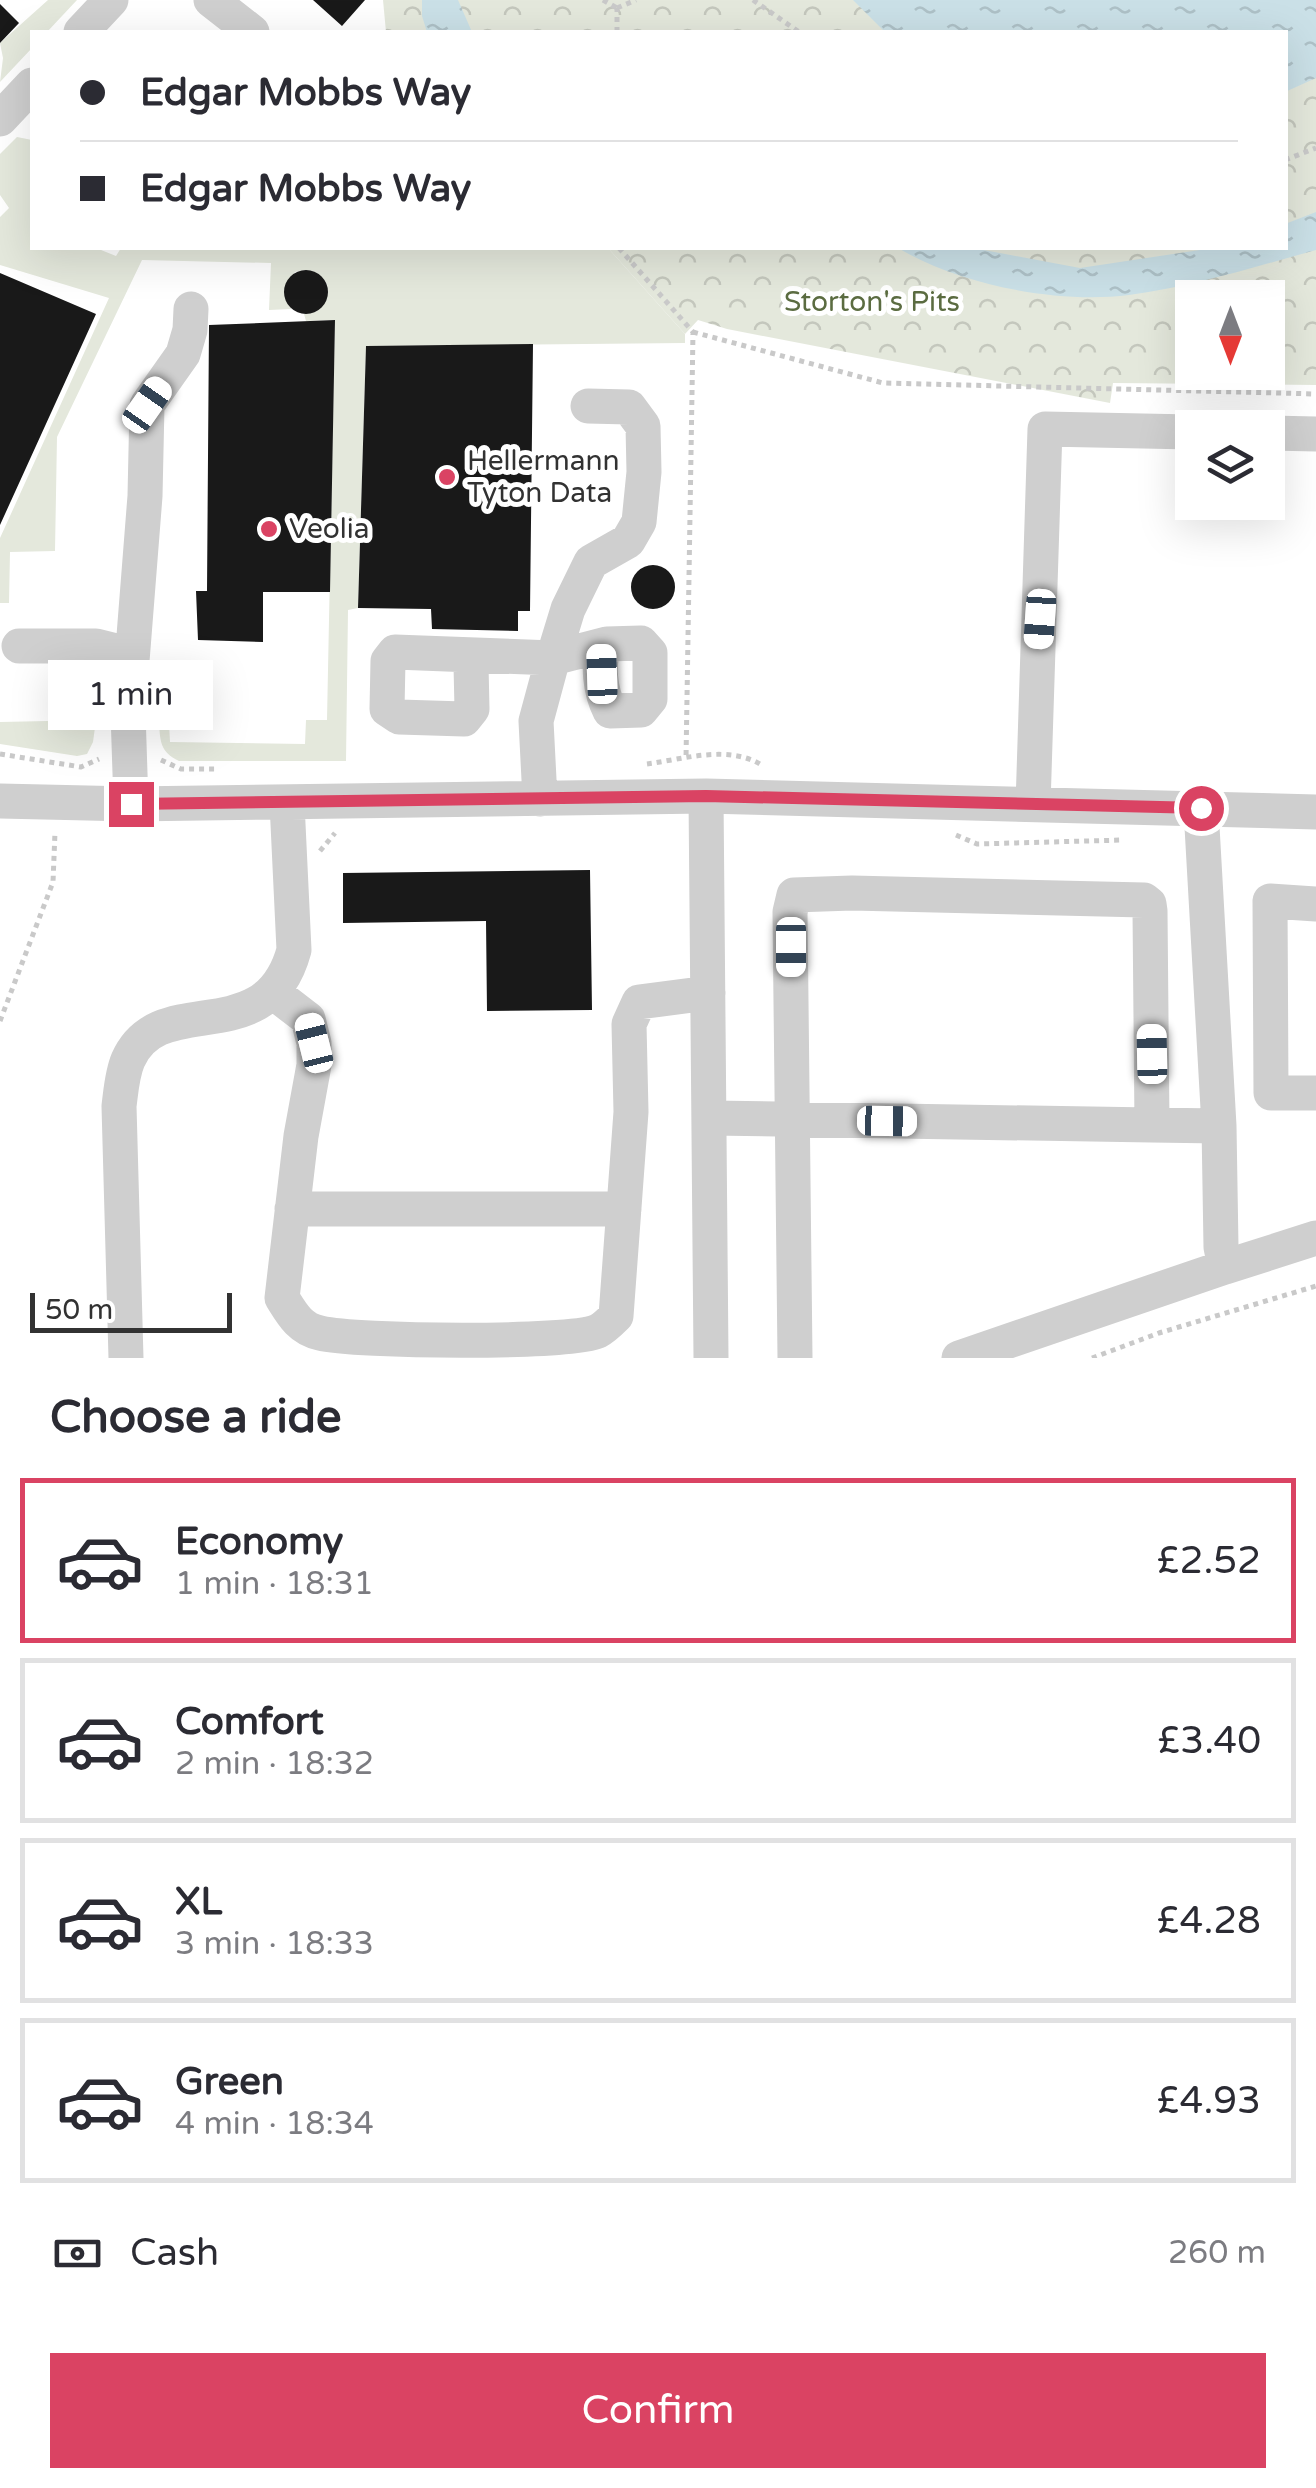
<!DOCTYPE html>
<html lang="en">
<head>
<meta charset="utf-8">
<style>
	:root { --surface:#fff; --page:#f2f2f3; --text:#2b2b33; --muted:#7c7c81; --line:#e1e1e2; --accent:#da4363 }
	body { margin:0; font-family:"Varela Round",sans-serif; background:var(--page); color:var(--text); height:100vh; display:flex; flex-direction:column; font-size:38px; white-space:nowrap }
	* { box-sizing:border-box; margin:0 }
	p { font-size:32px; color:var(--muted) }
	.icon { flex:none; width:55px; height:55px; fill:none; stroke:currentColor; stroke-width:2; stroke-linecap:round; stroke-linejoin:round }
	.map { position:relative; height:1358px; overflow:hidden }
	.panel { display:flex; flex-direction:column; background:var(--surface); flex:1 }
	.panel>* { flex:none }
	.top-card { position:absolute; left:30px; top:30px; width:1258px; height:220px; border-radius:0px; box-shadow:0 10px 40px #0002; display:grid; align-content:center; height:220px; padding:0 50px; background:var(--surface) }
	.needle { width:65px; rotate:180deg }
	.buttons { position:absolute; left:1175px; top:280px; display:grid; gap:20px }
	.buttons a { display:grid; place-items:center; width:110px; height:110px; border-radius:0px; background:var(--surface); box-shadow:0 10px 40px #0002; font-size:50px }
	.scale { position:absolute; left:30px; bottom:25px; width:202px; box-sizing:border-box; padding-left:10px; border:5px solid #323232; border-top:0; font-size:28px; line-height:35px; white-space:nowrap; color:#323232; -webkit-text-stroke:8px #fff; paint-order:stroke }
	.end { position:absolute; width:45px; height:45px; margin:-22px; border:12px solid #da4363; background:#fff; box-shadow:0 0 0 5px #fff }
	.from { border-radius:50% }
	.bubble { position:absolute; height:70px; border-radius:0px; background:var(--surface); box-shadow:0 10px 40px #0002; font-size:32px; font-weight:600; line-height:70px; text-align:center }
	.car { position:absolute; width:30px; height:60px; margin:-30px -15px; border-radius:12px; box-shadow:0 0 8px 2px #0007; background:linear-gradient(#fff 24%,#345 0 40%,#fff 0 76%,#345 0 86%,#fff 0) }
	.top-card b { display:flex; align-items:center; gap:35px; height:95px; font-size:38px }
	.top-card b+b { border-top:2px solid var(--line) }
	.top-card i { width:25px; height:25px; background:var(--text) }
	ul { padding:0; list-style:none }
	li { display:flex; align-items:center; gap:30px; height:165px; margin:0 20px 15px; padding:0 30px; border:5px solid var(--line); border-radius:0px }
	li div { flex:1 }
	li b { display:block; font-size:38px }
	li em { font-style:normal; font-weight:600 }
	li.current { border-color:var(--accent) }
	li>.icon { width:90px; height:90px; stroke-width:1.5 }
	h2 { padding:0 50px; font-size:45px; line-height:120px }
	.pay { display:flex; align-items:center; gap:25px; height:110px; padding:0 50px; font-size:38px }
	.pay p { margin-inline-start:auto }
	.cta { display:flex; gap:20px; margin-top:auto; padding:20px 50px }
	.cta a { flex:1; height:115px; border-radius:0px; background:var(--accent); color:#fff; font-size:40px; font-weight:600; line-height:115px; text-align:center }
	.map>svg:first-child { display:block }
	.grass { fill:#e4e8dc }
	.forest { fill:url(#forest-crowns); fill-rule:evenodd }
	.water { fill:url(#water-ripples) }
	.building { fill:#191919 }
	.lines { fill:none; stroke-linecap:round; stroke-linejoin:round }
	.path { stroke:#c9c9c9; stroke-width:5; stroke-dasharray:5 5; stroke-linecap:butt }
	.minor { stroke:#cfcfcf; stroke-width:35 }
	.route { stroke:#da4363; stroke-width:12 }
	.poi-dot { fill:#da4363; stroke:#fff; stroke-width:4 }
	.labels { text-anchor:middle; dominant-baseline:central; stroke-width:10; stroke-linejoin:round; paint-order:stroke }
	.park-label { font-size:28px; fill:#5b6c41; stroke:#fff }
	.poi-label { font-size:28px; fill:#323232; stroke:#fff; text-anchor:start }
</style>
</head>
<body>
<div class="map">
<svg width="1316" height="1358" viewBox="0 0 1316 1358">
	<defs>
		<pattern id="forest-crowns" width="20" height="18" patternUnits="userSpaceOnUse" patternTransform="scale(2.5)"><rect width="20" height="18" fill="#e4e8dc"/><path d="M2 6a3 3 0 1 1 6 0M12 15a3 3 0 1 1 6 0" fill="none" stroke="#c4c7bd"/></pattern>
		<pattern id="water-ripples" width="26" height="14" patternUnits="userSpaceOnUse" patternTransform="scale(2.5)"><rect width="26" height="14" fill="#cae0e7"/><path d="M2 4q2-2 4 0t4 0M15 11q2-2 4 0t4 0" fill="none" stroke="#aec1c7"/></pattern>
	</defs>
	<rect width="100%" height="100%" fill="#fff"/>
	<path class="grass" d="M48 0H77L47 32H32V48L0 82 3 58 0 43Z
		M17 137 32 140V248H96L116 256 121 248H608L685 334V343L366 346 358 608 348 610 346 761H179C160 752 160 741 159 721L169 723 170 742 305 744 306 720H327L335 320 306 321 304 314C321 313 330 301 327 284 319 271 309 268 295 272L284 289 291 309 269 310 271 263 142 260 57 437 55 551 10 552 9 603H0V538L109 298 0 265V217L9 208 0 195V154Z
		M96 720 93 742 87 754 77 756 0 744V722Z"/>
	<path class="forest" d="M383 0H1316V385L1113 383 1110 403 727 329 698 320 685 334 608 248H1285V32H386ZM1192 298H1268V372H1192Z"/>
	<path class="water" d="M422 0H458L472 32H427L422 16Z
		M853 0H1316V78L1285 92V32H885Z
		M1316 212V250C1254 267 1192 287 1129 295 1057 304 960 285 898 248H973L1080 268 1213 248H1285V224Z"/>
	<path class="building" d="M313 0H365L342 26Z
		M0 4 19 23 0 43Z
		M284 292a22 22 0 1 1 44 0a22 22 0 1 1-44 0Z
		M0 273 96 314 0 525Z
		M335 320 330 592H263V642L198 640 196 591H207L209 325Z
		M533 344 530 611H518V631L432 629 431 609 358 608 366 346Z
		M631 587a22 22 0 1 1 44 0a22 22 0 1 1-44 0Z
		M590 870 592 1010 487 1011 486 921 343 923V873Z"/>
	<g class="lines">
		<path class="path" d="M603 0 617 8
			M753 0 799 32
			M617 8 636 0
			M617 32V8
			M1285 160 1316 148
			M619 248 693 332 686 759
			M693 332 883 383 1316 394
			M0 754 81 767 99 759
			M161 760 181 769H217
			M647 764C684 759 730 744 763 766
			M956 835 977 844 1123 840
			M320 851 335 833
			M0 1021 53 882 55 832
			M1092 1358 1159 1333 1316 1286"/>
		<path class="minor" d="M211 0 252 32
			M81 32 111 0
			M0 119 32 85
			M1268 433 1316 434
			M19 646H96L132 655
			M467 656 471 665 472 709 464 719 399 717 387 709 388 661 395 652 553 658 568 609 591 562 628 541 639 522 644 472 643 426 629 407 588 406
			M706 796 711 1358
			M540 799 536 721 553 658 607 644 641 643 650 653V699L641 710 610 711C601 693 595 661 607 644
			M0 801 131 804 706 796 1316 812
			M131 804 128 712 145 496 147 405 183 354 190 330 191 309
			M1033 805 1045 429 1192 432
			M1316 904 1270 901 1271 1093H1316
			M273 992 308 1019 314 1043V1065L301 1136 282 1298C292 1314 300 1329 320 1333 355 1342 571 1344 598 1331 604 1328 611 1321 616 1316L631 1112 629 1024 639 1002 708 993
			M710 1118 1152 1125
			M292 1209H624
			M1225 1267 1316 1238
			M126 1358 119 1106C121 1091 122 1074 128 1060 160 987 266 1054 294 950L287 803
			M795 1358 790 912 794 895 852 893 1144 900 1149 904 1150 911 1152 1125 1219 1126
			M959 1358 1225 1267 1221 1247 1219 1126 1201 809"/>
	</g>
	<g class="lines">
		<path class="route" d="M131 804 706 796 1201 808"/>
	</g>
	<g class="poi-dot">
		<circle cx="447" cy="477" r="10"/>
		<circle cx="269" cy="529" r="10"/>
	</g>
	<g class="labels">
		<g class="park-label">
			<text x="872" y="302">Storton's Pits</text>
		</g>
		<g class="poi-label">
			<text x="467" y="461">Hellermann<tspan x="467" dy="32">Tyton Data</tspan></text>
			<text x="289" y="529">Veolia</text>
		</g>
	</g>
</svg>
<div class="buttons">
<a><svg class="needle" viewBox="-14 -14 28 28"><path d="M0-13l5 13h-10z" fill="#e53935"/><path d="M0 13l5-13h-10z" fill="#7c7c81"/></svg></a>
<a><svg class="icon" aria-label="layers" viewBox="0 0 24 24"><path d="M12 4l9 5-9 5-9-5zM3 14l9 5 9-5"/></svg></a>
</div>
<div class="scale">50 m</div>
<i class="end from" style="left:1201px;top:808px"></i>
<i class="end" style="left:131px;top:804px"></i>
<div class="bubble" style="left:48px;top:660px;width:165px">1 min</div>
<i class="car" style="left:147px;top:405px;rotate:35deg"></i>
<i class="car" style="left:1040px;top:619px;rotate:184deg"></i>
<i class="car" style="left:602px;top:674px;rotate:358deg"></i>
<i class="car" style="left:791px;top:947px;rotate:180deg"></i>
<i class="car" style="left:314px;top:1043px;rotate:346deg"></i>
<i class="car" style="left:1152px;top:1054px;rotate:359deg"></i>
<i class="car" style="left:887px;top:1121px;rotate:91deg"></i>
<div class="top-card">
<b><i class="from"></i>Edgar Mobbs Way</b>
<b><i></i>Edgar Mobbs Way</b>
</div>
</div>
<section class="panel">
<h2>Choose a ride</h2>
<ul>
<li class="current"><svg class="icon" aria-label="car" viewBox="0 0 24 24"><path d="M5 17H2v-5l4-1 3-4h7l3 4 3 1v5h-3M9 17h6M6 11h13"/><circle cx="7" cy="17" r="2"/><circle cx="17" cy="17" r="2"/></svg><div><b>Economy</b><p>1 min · 18:31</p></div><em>£2.52</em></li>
<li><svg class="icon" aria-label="car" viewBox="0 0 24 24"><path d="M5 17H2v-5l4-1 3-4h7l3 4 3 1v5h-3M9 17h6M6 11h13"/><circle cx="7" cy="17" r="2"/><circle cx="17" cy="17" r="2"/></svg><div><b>Comfort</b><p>2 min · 18:32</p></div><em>£3.40</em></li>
<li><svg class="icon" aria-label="car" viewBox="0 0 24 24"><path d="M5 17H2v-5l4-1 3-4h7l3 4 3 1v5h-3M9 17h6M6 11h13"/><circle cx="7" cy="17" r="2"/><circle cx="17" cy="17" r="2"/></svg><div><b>XL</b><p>3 min · 18:33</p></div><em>£4.28</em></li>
<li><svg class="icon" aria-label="car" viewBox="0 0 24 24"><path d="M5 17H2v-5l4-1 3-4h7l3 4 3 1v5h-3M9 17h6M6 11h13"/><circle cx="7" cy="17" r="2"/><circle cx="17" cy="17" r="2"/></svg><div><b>Green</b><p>4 min · 18:34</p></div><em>£4.93</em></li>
</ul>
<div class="pay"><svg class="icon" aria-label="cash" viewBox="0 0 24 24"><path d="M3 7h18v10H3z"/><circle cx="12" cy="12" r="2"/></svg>Cash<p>260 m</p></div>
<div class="cta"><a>Confirm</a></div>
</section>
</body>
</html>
